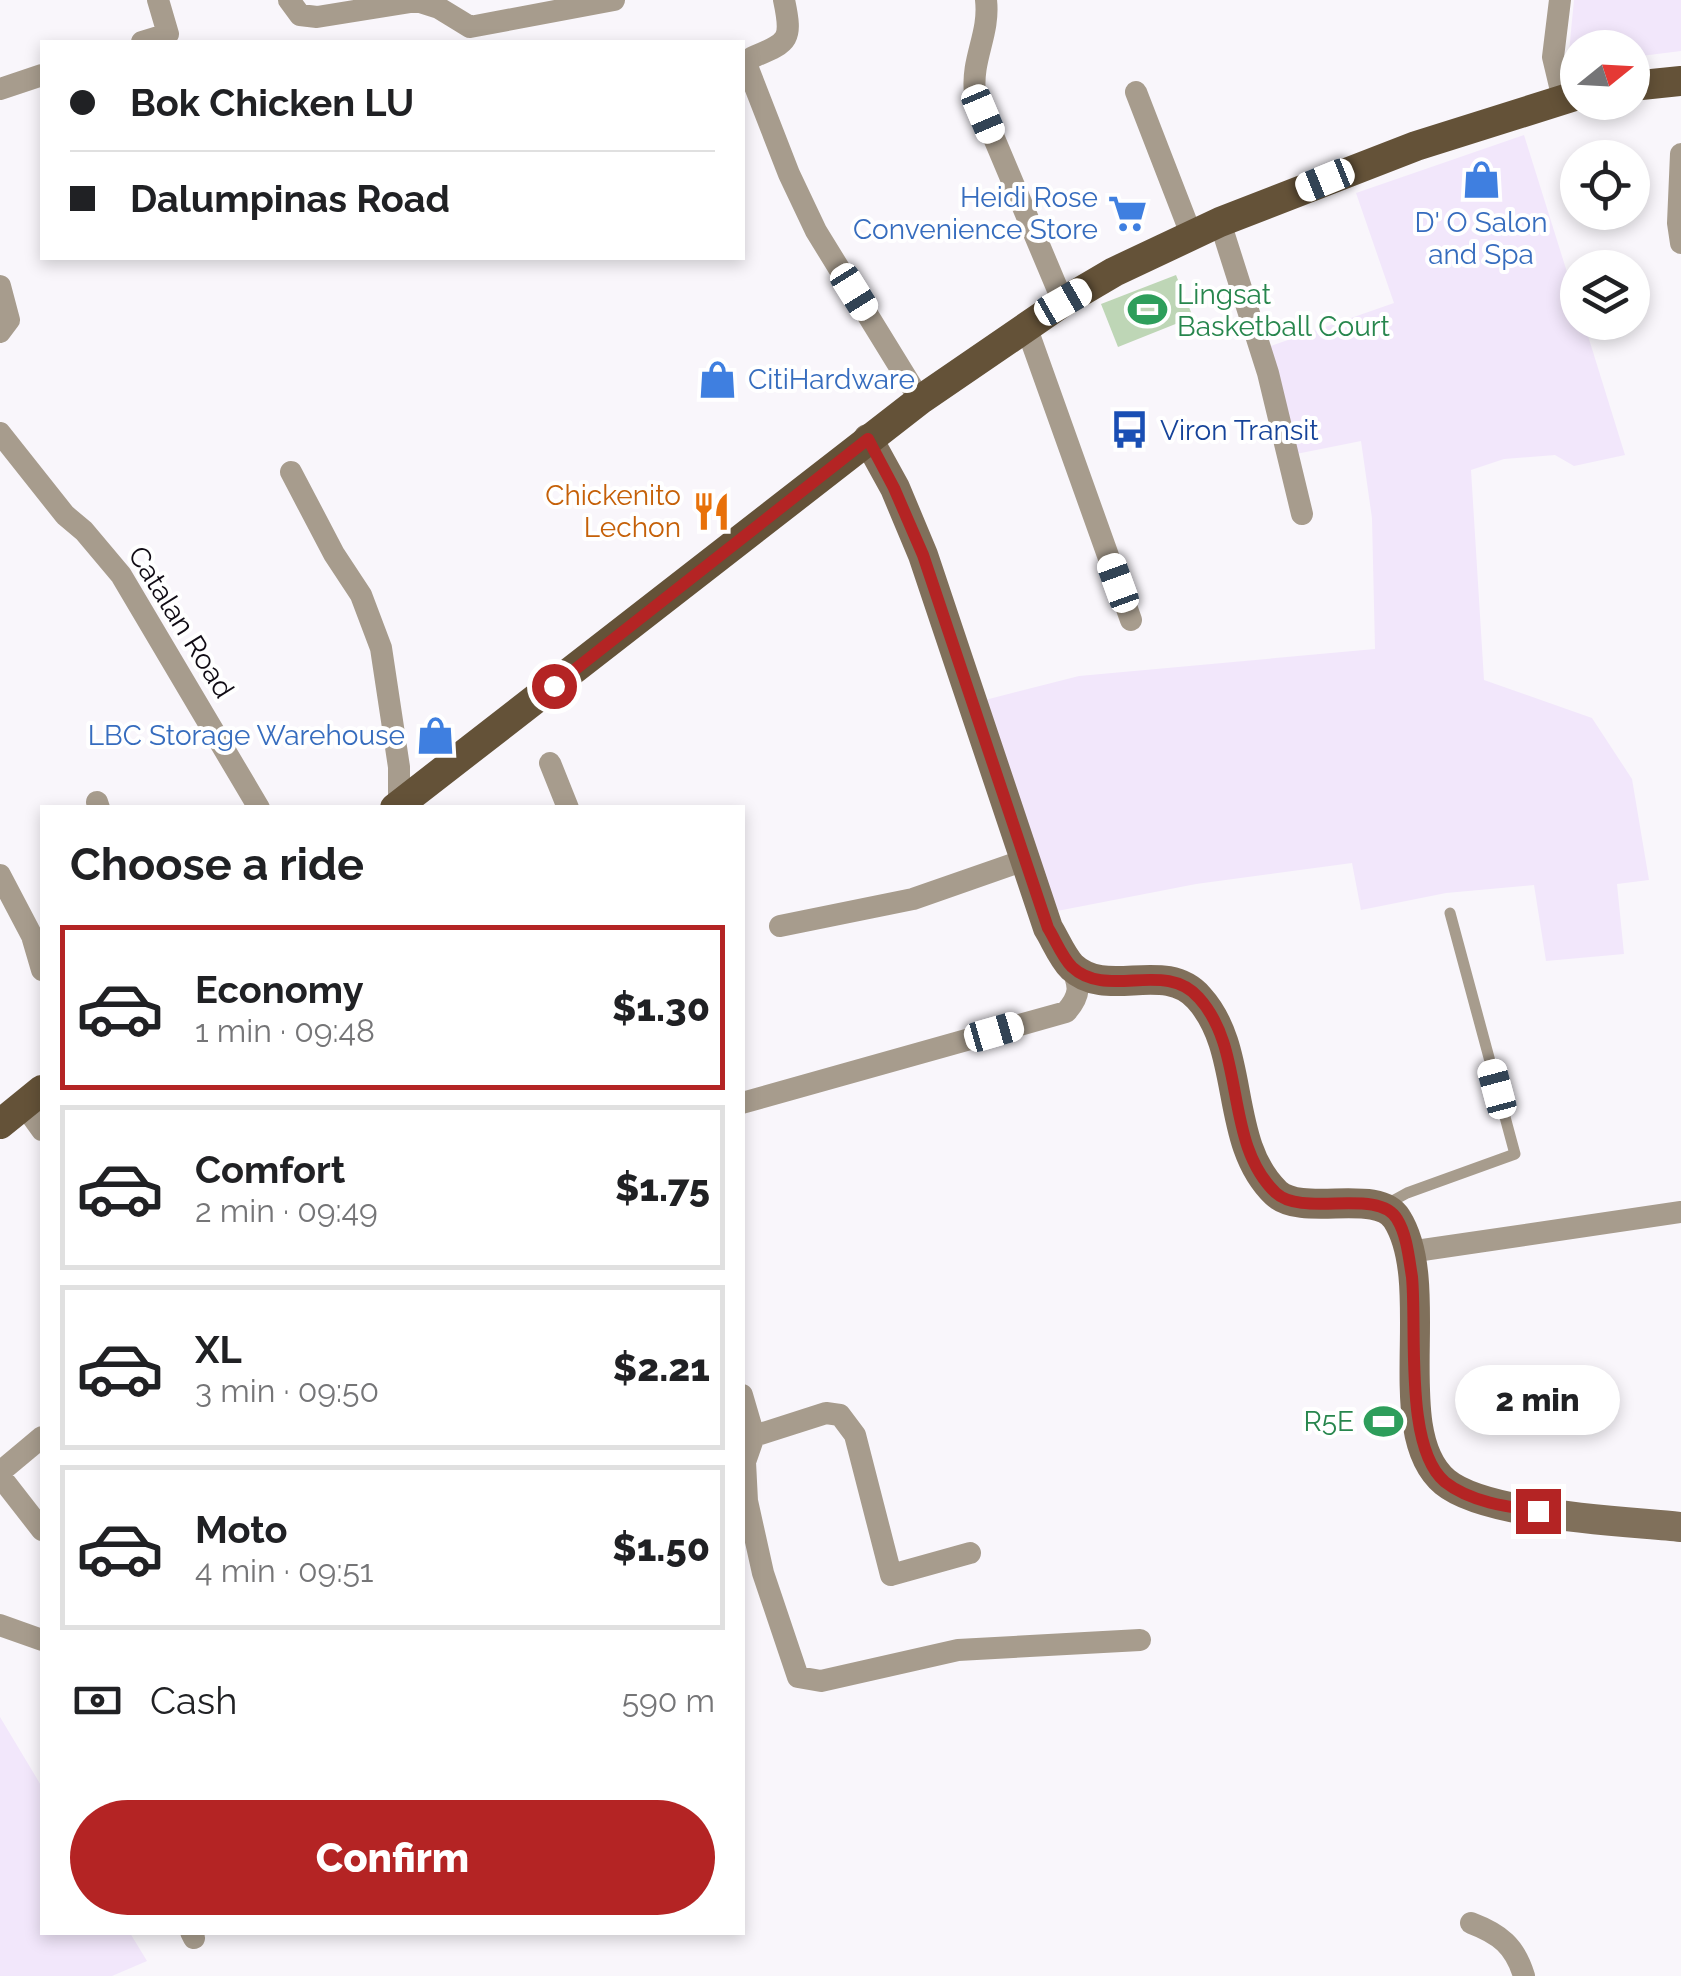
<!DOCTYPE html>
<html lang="en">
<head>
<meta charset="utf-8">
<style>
	:root { --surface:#fff; --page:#f2f2f2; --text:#202124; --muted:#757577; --line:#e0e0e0; --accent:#b42424 }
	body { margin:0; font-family:Raleway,sans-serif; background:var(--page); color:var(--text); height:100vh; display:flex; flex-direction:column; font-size:38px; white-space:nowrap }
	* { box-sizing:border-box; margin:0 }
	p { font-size:32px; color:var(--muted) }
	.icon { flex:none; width:55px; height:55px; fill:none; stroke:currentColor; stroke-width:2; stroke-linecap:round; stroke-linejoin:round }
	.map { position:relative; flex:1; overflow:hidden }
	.sheet { position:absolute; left:40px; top:805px; width:705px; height:1130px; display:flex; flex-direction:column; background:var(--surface); border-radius:0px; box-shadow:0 5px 15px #0003 }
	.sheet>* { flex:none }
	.top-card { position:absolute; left:40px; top:40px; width:705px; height:220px; border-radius:0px; box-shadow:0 5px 15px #0003; display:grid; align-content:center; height:220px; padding:0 30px; background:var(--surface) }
	.needle { width:65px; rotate:72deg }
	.tools { position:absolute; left:1560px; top:30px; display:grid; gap:20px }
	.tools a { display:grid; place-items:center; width:90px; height:90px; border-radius:50%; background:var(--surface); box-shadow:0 5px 15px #0003; font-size:50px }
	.end { position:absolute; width:45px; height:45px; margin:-22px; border:12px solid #b42424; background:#fff; box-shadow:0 0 0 5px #fff }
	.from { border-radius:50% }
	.bubble { position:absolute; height:70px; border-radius:35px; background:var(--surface); box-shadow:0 5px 15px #0003; font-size:32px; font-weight:800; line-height:70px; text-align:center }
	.car { position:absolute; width:30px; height:60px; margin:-30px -15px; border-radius:12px; box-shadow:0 0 8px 2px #0007; background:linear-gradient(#fff 24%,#345 0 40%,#fff 0 76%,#345 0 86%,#fff 0) }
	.top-card b { display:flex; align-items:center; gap:35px; height:95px; font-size:38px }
	.top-card b+b { border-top:2px solid var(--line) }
	.top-card i { width:25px; height:25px; background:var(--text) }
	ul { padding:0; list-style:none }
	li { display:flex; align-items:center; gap:30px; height:165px; margin:0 20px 15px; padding:0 10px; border:5px solid var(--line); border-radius:0px }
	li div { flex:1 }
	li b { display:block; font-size:38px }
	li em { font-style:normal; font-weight:800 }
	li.on { border-color:var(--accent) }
	li>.icon { width:90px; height:90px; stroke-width:1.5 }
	h2 { padding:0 30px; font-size:45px; line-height:120px }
	.pay { display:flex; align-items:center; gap:25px; height:110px; padding:0 30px; font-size:38px }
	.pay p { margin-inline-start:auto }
	.button { display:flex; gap:20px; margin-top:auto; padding:20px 30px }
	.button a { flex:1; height:115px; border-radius:60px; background:var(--accent); color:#fff; font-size:40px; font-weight:800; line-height:115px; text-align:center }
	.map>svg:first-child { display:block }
	.built { fill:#f2e7fb }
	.green { fill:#bed6b6 }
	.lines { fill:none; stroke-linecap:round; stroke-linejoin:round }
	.lane { stroke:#a79c8d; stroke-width:11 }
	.street { stroke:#a79c8d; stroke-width:22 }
	.secondary { stroke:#80705b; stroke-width:30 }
	.primary { stroke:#645238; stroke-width:30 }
	.route { stroke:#b42424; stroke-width:12 }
	.labels { text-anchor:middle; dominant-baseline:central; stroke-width:8; stroke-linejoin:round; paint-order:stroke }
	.shop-label { font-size:28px; fill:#366cbe; stroke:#fff; text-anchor:end }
	.leisure-label { font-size:28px; fill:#27864d; stroke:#fff; text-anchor:start }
	.transit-label { font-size:28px; fill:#164399; stroke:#fff; text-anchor:start }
	.food-label { font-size:28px; fill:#c56008; stroke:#fff; text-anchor:end }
	.street-label { font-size:28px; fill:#100b14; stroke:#fff }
</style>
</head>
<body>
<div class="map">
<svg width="1681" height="1976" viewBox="0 0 1681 1976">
	<rect width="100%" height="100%" fill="#f9f6fb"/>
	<path class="built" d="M1574 0H1681V51L1633 57 1632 48H1578L1577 62H1568Z
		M1524 135 1577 304 1578 322 1584 323 1625 455 1574 466 1555 455 1504 459 1471 470 1484 680 1592 718 1632 779 1649 880 1617 884 1624 954 1546 961 1534 885 1446 893 1361 910 1352 863 1196 884 1052 912 985 700 1079 676 1375 649 1372 518 1361 441 1296 454 1265 348 1394 303 1356 193Z
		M0 1717 42 1787V1932L130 1933 147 1961 112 1976H0Z"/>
	<path class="green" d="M1176 275 1193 317 1118 347 1101 304Z"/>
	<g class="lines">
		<path class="lane" d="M1387 1204 1407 1193 1515 1154 1450 913"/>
		<path class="street" d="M289 0 300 15 317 17 417 1 439 8 470 27 614 0
			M784 0C793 42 788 42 751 58L747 66 789 174 816 231 920 400
			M986 0C990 34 971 59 975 93L1063 302
			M1560 0 1553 57 1563 99
			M142 42 168 34 158 0
			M0 89 42 75
			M1136 92 1191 234
			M1681 154 1678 223 1681 243
			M1220 222 1268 373 1302 514
			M0 286 9 320 0 332
			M1026 326 1131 620
			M0 433 65 515 84 531 121 575 259 808
			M291 472 334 554 361 595 381 648 399 767V804
			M550 763 568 808
			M97 802 99 808
			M0 875 32 936 42 970
			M780 926 913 899 1025 860
			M742 1103 1066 1012C1081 995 1080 986 1071 966
			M24 1105 42 1130
			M1409 1252 1681 1212
			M742 1395 754 1436 745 1462 747 1501 763 1573 798 1677 821 1681 958 1650 1140 1640
			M754 1436 826 1413 840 1415 855 1435 891 1575 970 1553
			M0 1472 42 1437
			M0 1476 42 1530
			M0 1625 42 1640
			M1471 1923C1500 1934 1515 1946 1524 1976
			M191 1932 194 1938"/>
		<path class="secondary" d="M868 439 895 488 923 555 1048 928C1055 939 1062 957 1072 967 1107 1000 1165 959 1199 998 1247 1051 1223 1142 1276 1193 1303 1218 1378 1187 1397 1219 1439 1286 1386 1433 1445 1482 1486 1516 1625 1521 1681 1527"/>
		<path class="primary" d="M1632 86 1681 81
			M395 808 920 400 1063 302 1114 272 1220 222 1416 146 1578 95
			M0 1124 42 1090"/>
	</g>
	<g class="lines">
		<path class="route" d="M554 686 868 439 894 488 923 555 1048 928C1055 939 1062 957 1072 967 1107 1000 1166 959 1199 998 1247 1051 1223 1143 1276 1193 1303 1218 1378 1187 1397 1219 1407 1235 1409 1259 1412 1277 1417 1330 1404 1448 1445 1482 1470 1502 1508 1507 1538 1511"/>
	</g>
	<defs>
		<symbol id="shop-bare" viewBox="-9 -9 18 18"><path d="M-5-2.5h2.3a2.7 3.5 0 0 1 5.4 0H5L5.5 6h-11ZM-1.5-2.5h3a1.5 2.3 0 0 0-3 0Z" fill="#3f7fe0" stroke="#fff" stroke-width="2.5" paint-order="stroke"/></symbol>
		<symbol id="supermarket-bare" viewBox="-9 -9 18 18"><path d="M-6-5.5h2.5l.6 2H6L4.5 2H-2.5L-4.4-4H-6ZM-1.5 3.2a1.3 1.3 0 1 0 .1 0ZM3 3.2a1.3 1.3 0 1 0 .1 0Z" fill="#3f7fe0" stroke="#fff" stroke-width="2.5" paint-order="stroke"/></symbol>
		<symbol id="stadium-bare" viewBox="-9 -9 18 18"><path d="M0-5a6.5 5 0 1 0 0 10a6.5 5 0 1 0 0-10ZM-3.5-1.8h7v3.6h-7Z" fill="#2e9e5b" stroke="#fff" stroke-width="2.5" paint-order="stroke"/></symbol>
		<symbol id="bus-bare" viewBox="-9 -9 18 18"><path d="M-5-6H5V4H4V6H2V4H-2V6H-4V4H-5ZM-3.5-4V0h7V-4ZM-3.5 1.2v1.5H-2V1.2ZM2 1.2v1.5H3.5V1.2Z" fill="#1a4fb4" stroke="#fff" stroke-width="2.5" paint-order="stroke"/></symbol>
		<symbol id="restaurant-bare" viewBox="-9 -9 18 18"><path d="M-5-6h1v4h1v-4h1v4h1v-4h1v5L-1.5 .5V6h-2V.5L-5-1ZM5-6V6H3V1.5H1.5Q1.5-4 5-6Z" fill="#e8710a" stroke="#fff" stroke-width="2.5" paint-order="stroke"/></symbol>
	</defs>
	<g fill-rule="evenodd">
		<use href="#shop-bare" x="1454" y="152" width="55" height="55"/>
		<use href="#supermarket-bare" x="1100" y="186" width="55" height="55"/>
		<use href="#stadium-bare" x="1120" y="282" width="55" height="55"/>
		<use href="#shop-bare" x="690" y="352" width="55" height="55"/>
		<use href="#bus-bare" x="1102" y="402" width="55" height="55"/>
		<use href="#restaurant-bare" x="684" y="484" width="55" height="55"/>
		<use href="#shop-bare" x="408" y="708" width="55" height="55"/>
		<use href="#stadium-bare" x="1356" y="1394" width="55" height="55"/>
	</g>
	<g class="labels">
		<g class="shop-label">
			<text x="1098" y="197">Heidi Rose<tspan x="1098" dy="32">Convenience Store</tspan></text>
			<text x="1481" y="222" text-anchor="middle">D' O Salon<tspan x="1481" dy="32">and Spa</tspan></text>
			<text x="748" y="379" text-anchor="start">CitiHardware</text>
			<text x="405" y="735">LBC Storage Warehouse</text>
		</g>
		<g class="leisure-label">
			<text x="1177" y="294">Lingsat<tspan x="1177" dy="32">Basketball Court</tspan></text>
			<text x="1354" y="1421" text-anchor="end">R5E</text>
		</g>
		<g class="transit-label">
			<text x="1160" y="430">Viron Transit</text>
		</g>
		<g class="food-label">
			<text x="681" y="495">Chickenito<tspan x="681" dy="32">Lechon</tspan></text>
		</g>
		<g class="street-label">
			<text transform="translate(181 622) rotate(58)">Catalan Road</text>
		</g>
	</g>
</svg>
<div class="tools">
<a><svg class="needle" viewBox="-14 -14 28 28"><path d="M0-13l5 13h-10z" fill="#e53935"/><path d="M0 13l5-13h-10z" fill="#757577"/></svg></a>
<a><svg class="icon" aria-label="locate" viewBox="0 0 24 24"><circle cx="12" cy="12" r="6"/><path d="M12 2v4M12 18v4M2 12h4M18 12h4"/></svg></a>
<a><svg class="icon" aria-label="layers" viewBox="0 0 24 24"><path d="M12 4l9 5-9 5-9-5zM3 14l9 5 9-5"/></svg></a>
</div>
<i class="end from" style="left:554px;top:686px"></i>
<i class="end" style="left:1538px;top:1511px"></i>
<div class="bubble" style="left:1455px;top:1365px;width:165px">2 min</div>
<i class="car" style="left:983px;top:114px;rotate:157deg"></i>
<i class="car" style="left:1325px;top:180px;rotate:248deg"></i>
<i class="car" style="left:854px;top:292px;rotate:148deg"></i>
<i class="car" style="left:1063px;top:302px;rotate:60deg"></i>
<i class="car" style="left:1118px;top:583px;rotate:340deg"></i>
<i class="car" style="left:994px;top:1032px;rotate:74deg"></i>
<i class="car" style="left:1497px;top:1089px;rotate:345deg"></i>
<div class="top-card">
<b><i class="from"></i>Bok Chicken LU</b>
<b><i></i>Dalumpinas Road</b>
</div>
<section class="sheet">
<h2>Choose a ride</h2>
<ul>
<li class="on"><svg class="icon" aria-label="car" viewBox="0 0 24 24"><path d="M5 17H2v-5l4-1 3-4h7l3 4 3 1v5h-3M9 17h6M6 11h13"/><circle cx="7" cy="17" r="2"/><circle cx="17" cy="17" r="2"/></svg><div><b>Economy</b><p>1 min · 09:48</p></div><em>$1.30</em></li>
<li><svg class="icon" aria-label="car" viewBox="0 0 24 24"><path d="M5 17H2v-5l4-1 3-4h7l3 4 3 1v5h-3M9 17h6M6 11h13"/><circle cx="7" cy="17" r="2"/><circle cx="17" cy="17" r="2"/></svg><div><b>Comfort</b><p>2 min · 09:49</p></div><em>$1.75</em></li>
<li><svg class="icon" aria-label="car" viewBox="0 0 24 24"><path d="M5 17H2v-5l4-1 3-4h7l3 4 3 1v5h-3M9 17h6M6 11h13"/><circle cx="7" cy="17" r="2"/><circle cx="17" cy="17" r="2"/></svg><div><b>XL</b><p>3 min · 09:50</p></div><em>$2.21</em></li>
<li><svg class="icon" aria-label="car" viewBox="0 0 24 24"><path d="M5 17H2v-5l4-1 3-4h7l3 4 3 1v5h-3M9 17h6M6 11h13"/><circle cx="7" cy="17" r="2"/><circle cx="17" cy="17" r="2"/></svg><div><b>Moto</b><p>4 min · 09:51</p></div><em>$1.50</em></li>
</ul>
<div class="pay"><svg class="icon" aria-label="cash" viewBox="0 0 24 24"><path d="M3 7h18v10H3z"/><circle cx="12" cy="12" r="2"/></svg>Cash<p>590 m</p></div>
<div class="button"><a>Confirm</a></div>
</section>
</div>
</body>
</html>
